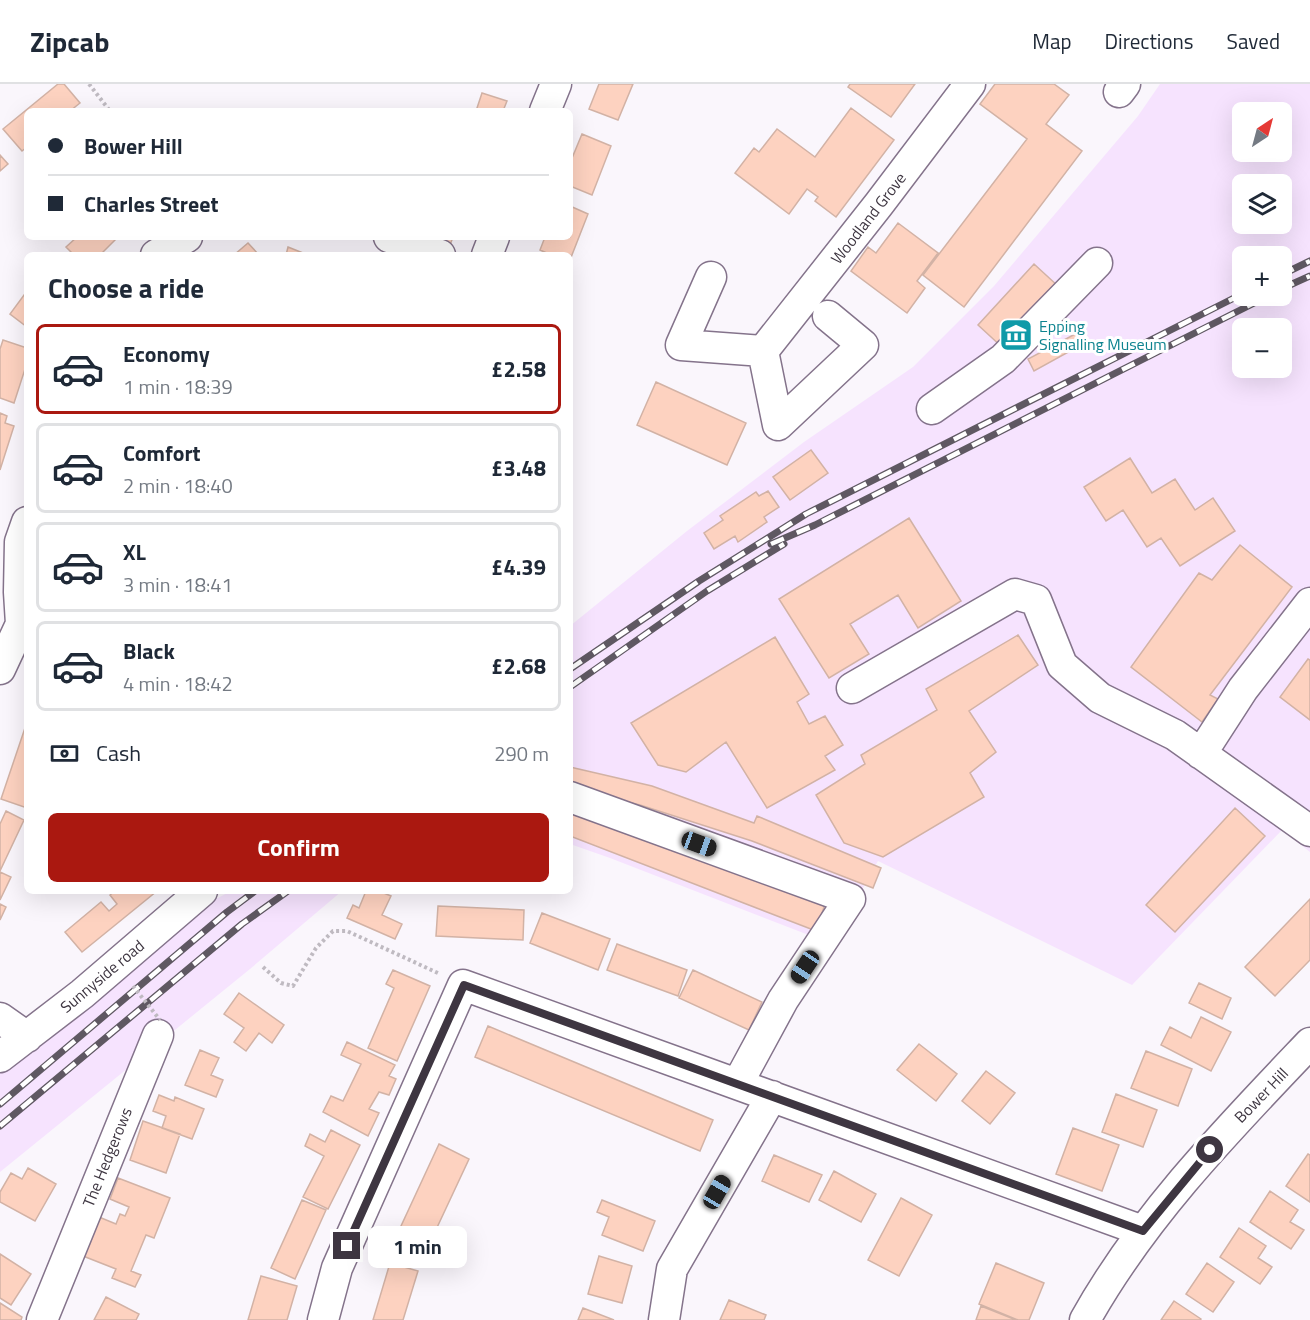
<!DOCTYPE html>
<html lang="en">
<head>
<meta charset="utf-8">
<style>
	:root { --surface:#fff; --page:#f2f2f3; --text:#1f2937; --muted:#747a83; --line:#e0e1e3; --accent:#aa1810 }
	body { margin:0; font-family:"Titillium Web",sans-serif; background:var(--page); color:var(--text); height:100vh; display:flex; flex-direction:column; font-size:22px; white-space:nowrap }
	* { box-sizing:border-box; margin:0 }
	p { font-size:20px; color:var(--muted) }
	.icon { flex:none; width:33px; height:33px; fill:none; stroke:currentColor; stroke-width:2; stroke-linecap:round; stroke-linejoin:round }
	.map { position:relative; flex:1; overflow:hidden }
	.details { position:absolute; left:24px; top:168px; width:549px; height:642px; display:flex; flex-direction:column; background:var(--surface); border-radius:9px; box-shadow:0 6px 24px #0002 }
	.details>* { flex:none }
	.guide { position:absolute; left:24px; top:24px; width:549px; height:132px; border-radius:9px; box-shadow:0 6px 24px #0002; display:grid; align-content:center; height:132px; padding:0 24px; background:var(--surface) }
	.needle { width:39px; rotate:36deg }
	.controls { position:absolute; left:1232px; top:18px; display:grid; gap:12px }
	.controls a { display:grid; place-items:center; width:60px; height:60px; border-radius:9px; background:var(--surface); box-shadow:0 6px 24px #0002; font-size:30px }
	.end { position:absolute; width:27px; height:27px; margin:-14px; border:8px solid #3e3641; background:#fff; box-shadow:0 0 0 3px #fff }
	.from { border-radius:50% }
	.bubble { position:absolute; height:42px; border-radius:9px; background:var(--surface); box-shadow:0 6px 24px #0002; font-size:20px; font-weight:700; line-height:42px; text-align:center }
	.car { position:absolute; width:18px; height:36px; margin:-18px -9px; border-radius:8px; box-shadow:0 0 4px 2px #0007; background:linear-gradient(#222 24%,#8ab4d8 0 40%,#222 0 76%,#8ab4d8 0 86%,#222 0) }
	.guide b { display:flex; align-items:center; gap:21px; height:57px; font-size:22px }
	.guide b+b { border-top:2px solid var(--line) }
	.guide i { width:15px; height:15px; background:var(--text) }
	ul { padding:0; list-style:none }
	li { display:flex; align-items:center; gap:18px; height:90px; margin:0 12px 9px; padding:0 12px; border:3px solid var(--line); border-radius:9px }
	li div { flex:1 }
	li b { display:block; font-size:22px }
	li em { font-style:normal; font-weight:700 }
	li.selected { border-color:var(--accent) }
	li>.icon { width:54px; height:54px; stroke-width:1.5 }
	h2 { padding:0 24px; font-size:27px; line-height:72px }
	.pay { display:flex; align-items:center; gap:15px; height:66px; padding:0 24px; font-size:22px }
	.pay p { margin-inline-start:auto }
	.cta { display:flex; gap:12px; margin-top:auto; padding:12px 24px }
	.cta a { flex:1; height:69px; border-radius:9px; background:var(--accent); color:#fff; font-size:24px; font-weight:700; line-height:69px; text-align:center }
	header { display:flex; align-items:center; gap:36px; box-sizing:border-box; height:84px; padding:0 30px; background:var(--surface); border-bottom:2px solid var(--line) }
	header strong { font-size:28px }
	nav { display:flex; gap:33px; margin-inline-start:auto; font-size:21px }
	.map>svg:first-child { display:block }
	.built { fill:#f6e3fe; fill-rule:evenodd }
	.building { fill:#fdd2c0; stroke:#d2b2a5; stroke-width:1.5 }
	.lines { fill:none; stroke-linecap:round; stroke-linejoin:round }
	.minor-casing { stroke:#84738b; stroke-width:33 }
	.path { stroke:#bfbac1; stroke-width:4; stroke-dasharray:3 3; stroke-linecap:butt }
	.minor { stroke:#fff; stroke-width:30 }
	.rail-casing { stroke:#5f5862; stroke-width:7 }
	.rail { stroke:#fff; stroke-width:4.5; stroke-dasharray:14; stroke-linecap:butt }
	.path-bridge { stroke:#bfbac1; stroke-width:4; stroke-dasharray:3 3; stroke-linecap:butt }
	.route { stroke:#3e3641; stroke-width:8 }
	.labels { text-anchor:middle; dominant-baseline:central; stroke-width:6; stroke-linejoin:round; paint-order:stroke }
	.street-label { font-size:16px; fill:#3e3641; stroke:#fff }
	.culture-label { font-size:16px; fill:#0d838f; stroke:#fff; text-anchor:start }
</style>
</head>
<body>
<header>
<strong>Zipcab</strong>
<nav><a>Map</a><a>Directions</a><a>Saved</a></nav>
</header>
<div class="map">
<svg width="1310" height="1236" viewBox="0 0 1310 1236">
	<rect width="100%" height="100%" fill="#faf6fc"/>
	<path class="built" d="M1160 0H1310V768L1282 746 1132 901 878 777 832 860 610 774 570 760V542L687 447 804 358 913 283 994 202 1138 32ZM1242 28H1281V68H1242ZM1242 100H1281V140H1242ZM1242 172H1281V212H1242ZM1242 244H1281V284H1242Z
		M231 807H342L250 885 0 1088V981L216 815Z"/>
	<path class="building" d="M58 0H64L80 19 70 27H27V63L22 67 3 45Z
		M599 0H633L618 36 589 25Z
		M850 0H915L891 33 848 3Z
		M995 0H1054L1069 11 1046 40 1082 67 964 223 923 191 1027 55 980 20Z
		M482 9 507 17 503 27H476Z
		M851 24 894 56 836 133 815 117 818 113 807 105 789 130 735 89 754 64 759 68 777 45 815 73Z
		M582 50 611 62 592 111 570 102V79Z
		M0 71 8 80 0 87Z
		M570 122 588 130 570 176V171H551L540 166 545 153H570Z
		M898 139 938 169 917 197 925 204 907 229 851 187 868 163 876 169Z
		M77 153H118L100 171H74L66 163Z
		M428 153H453L450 161Z
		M248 159 259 171H234Z
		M288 163 308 171H286Z
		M1034 180 1059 203 1003 264 978 241Z
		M27 207V243L10 230Z
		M1077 249 1083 260 1034 287 1028 275Z
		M3 256 27 264V279L14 319 0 314V265Z
		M656 298 746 339 727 381 637 341Z
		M0 329 7 332 5 339 14 342 0 386Z
		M811 366 828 389 790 416 773 393Z
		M1130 374 1152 409 1175 395 1195 426 1213 414 1235 447 1180 482 1161 454 1147 463 1123 426 1106 437 1084 403Z
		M768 407 779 423 764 433 767 438 738 458 735 452 714 465 704 449 723 436 720 432 756 408 759 412Z
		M909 434 961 517 918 544 898 511 850 540 869 570 829 594 779 515Z
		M1240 461 1292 503 1210 611 1218 615 1202 638 1131 583 1199 489 1212 496Z
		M1018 551 1038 581 969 627 996 668 970 689 984 713 883 773 844 759 816 711 865 680 861 671 937 626 926 605Z
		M775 553 809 610 797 618 809 640 825 632 843 661 825 672 835 686 767 724 726 658 686 688 658 681 631 639Z
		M1308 575 1310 576V636L1280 613Z
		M27 638V724L1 715Z
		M570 683 652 702 754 739 757 732 881 784 873 804 752 757 640 721 570 704Z
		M1235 724 1265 752 1175 848 1146 821Z
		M6 727 24 736 0 787V740Z
		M570 727 825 820 816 847 570 752Z
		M0 788 11 793 0 816Z
		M115 807H157L82 868 65 848 101 818 109 827 117 820 110 811Z
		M366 807H379L391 812 382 831 402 840 395 855 347 834 353 821 359 824Z
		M1310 815V876L1275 912 1245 883Z
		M0 820 6 823 0 836Z
		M438 822 524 826 523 856 436 852Z
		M542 829 610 855 598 886 530 859Z
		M617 860 687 886 678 912 607 886Z
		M393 886 430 902 397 977 368 964 394 904 386 900Z
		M693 886 762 918 749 946 679 914Z
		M1199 899 1231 914 1222 935 1189 919Z
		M239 909 284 941 272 959 259 949 246 967 234 958 244 944 224 930Z
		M1201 933 1231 948 1211 987 1161 961 1170 943 1191 954Z
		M488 942 713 1036 700 1067 475 973Z
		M347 958 395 981 389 992 396 995 389 1011 379 1008 369 1025 379 1029 368 1052 323 1028 331 1012 343 1017 361 980 341 971Z
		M919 960 957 990 936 1017 897 986Z
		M200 966 219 974 211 991 223 996 216 1013 185 1001Z
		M1146 967 1192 985 1178 1022 1131 1004Z
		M986 987 1015 1009 990 1040 962 1017Z
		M1116 1010 1157 1026 1143 1063 1102 1048Z
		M159 1011 174 1017 175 1013 204 1025 192 1055 162 1044 166 1032 153 1027Z
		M143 1037 180 1050 166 1089 130 1076Z
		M1073 1044 1119 1061 1102 1107 1056 1090Z
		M331 1046 360 1061 328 1125 303 1113 324 1072 305 1062 310 1050 325 1058Z
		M439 1060 469 1075 419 1182 389 1168Z
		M1308 1070 1310 1071V1118L1286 1102Z
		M774 1071 822 1091 809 1118 762 1097Z
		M28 1084 56 1100 35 1137 0 1118V1108L11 1089 22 1095Z
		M834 1087 876 1110 861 1138 819 1116Z
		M118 1094 170 1114 154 1154 146 1151 131 1187 141 1191 135 1203 112 1194 116 1185 83 1172 99 1133 116 1140 120 1130 125 1132 129 1123 110 1115Z
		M1270 1107 1298 1126 1290 1138 1304 1146 1291 1165 1250 1138Z
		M901 1114 932 1131 899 1192 868 1176Z
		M302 1116 326 1126 295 1195 271 1184Z
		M602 1116 655 1137 643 1167 602 1151 609 1133 597 1128Z
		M1239 1144 1266 1162 1258 1174 1272 1183 1260 1200 1220 1173Z
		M0 1170 31 1190 11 1221 0 1214Z
		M599 1172 632 1182 622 1219 588 1210Z
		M390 1179 418 1187 403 1236H373Z
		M996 1179 1044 1199 1029 1236H1018L979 1220Z
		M1207 1179 1234 1198 1213 1228 1186 1210Z
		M261 1192 297 1202 287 1236H248Z
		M106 1213 139 1230 136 1236H94Z
		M729 1216 766 1231 764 1236H720Z
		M1174 1217 1201 1235 1200 1236H1161Z
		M0 1219 22 1233 21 1236H0Z
		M981 1222 1016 1236H976Z
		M583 1224 614 1236H578Z"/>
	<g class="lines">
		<defs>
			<path id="minor" d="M1119 8 1125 0
				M545 27 556 0
				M389 153 440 171
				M156 171 187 153
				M487 171 494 153
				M711 193 681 261 763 267
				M763 267 879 120 970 0
				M763 267 778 341 863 261 828 232
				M932 325 1003 275 1097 179
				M0 585 21 540 19 508 20 458 27 438
				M852 604 1015 510 1036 516 1062 581 1100 614 1175 651 1310 747
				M1201 670 1243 605 1310 519
				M570 713 850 815 783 916 738 999
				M0 934 27 953
				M0 973 82 910 202 807
				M42 1236 158 951
				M323 1236 337 1184 463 901 1143 1147
				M664 1236 672 1185 772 1012
				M1085 1236C1143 1132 1228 1045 1310 959"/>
		</defs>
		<use href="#minor" class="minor-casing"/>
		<path class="path" d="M89 0 110 27
			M263 883 281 899 293 902 316 864 333 847H347L440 890"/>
		<use href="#minor" class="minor"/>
		<defs>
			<path id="rail" d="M1281 191 1310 177
				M1281 205 1310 192
				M771 460 815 441 1268 212
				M570 585 699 497 806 430 1242 210
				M570 603 707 507 784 460
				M0 1020 227 828 255 807
				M0 1042 242 840 288 807"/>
		</defs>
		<use href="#rail" class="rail-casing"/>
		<use href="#rail" class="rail"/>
		<path class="path-bridge" d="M133 902 160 936"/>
	</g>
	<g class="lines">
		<path class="route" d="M347 1162 464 901 1143 1147 1210 1066"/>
	</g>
	<defs>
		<symbol id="museum-square" viewBox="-11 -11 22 22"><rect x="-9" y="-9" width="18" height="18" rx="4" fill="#0f9aa8" stroke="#fff"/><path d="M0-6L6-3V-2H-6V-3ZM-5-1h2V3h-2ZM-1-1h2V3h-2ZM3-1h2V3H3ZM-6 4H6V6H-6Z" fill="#fff"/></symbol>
	</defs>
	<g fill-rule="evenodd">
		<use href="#museum-square" x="997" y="232" width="38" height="38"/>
	</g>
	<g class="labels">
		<g class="street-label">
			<text transform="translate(868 134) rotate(-52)">Woodland Grove</text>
			<text transform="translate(102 892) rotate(-40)">Sunnyside road</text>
			<text transform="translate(1261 1011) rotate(-46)">Bower Hill</text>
			<text transform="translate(107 1073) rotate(-68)">The Hedgerows</text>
		</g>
		<g class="culture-label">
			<text x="1039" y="242">Epping<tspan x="1039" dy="18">Signalling Museum</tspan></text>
		</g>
	</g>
</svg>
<div class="controls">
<a><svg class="needle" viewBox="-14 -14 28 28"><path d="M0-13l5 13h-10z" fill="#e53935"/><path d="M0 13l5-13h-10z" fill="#747a83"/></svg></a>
<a><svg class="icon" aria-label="layers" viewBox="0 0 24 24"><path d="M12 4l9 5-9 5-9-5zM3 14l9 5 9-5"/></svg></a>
<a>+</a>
<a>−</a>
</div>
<i class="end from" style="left:1210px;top:1066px"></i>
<i class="end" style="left:347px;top:1162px"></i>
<div class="bubble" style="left:368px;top:1142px;width:99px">1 min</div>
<i class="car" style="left:699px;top:760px;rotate:110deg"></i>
<i class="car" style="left:805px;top:883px;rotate:214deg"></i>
<i class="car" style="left:717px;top:1108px;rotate:30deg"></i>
<div class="guide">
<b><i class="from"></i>Bower Hill</b>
<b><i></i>Charles Street</b>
</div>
<section class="details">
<h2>Choose a ride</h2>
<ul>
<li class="selected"><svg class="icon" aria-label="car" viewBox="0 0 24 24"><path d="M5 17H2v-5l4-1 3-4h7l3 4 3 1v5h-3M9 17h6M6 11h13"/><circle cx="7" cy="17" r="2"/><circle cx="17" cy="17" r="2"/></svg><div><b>Economy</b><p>1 min · 18:39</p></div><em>£2.58</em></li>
<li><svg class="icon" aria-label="car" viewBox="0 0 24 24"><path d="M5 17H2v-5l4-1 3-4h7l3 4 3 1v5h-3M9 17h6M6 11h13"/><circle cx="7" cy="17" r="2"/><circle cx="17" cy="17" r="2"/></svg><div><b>Comfort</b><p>2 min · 18:40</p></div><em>£3.48</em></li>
<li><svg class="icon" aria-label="car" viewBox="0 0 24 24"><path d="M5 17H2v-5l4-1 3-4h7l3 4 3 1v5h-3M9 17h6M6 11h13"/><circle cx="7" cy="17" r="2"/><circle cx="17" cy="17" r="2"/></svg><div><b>XL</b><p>3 min · 18:41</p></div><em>£4.39</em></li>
<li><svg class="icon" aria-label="car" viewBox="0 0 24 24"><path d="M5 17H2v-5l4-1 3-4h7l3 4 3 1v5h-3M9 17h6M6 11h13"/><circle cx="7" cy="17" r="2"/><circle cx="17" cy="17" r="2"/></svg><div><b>Black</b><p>4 min · 18:42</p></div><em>£2.68</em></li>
</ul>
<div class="pay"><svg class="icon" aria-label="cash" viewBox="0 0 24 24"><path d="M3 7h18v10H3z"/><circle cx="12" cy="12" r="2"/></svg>Cash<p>290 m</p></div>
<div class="cta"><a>Confirm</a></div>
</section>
</div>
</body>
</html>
